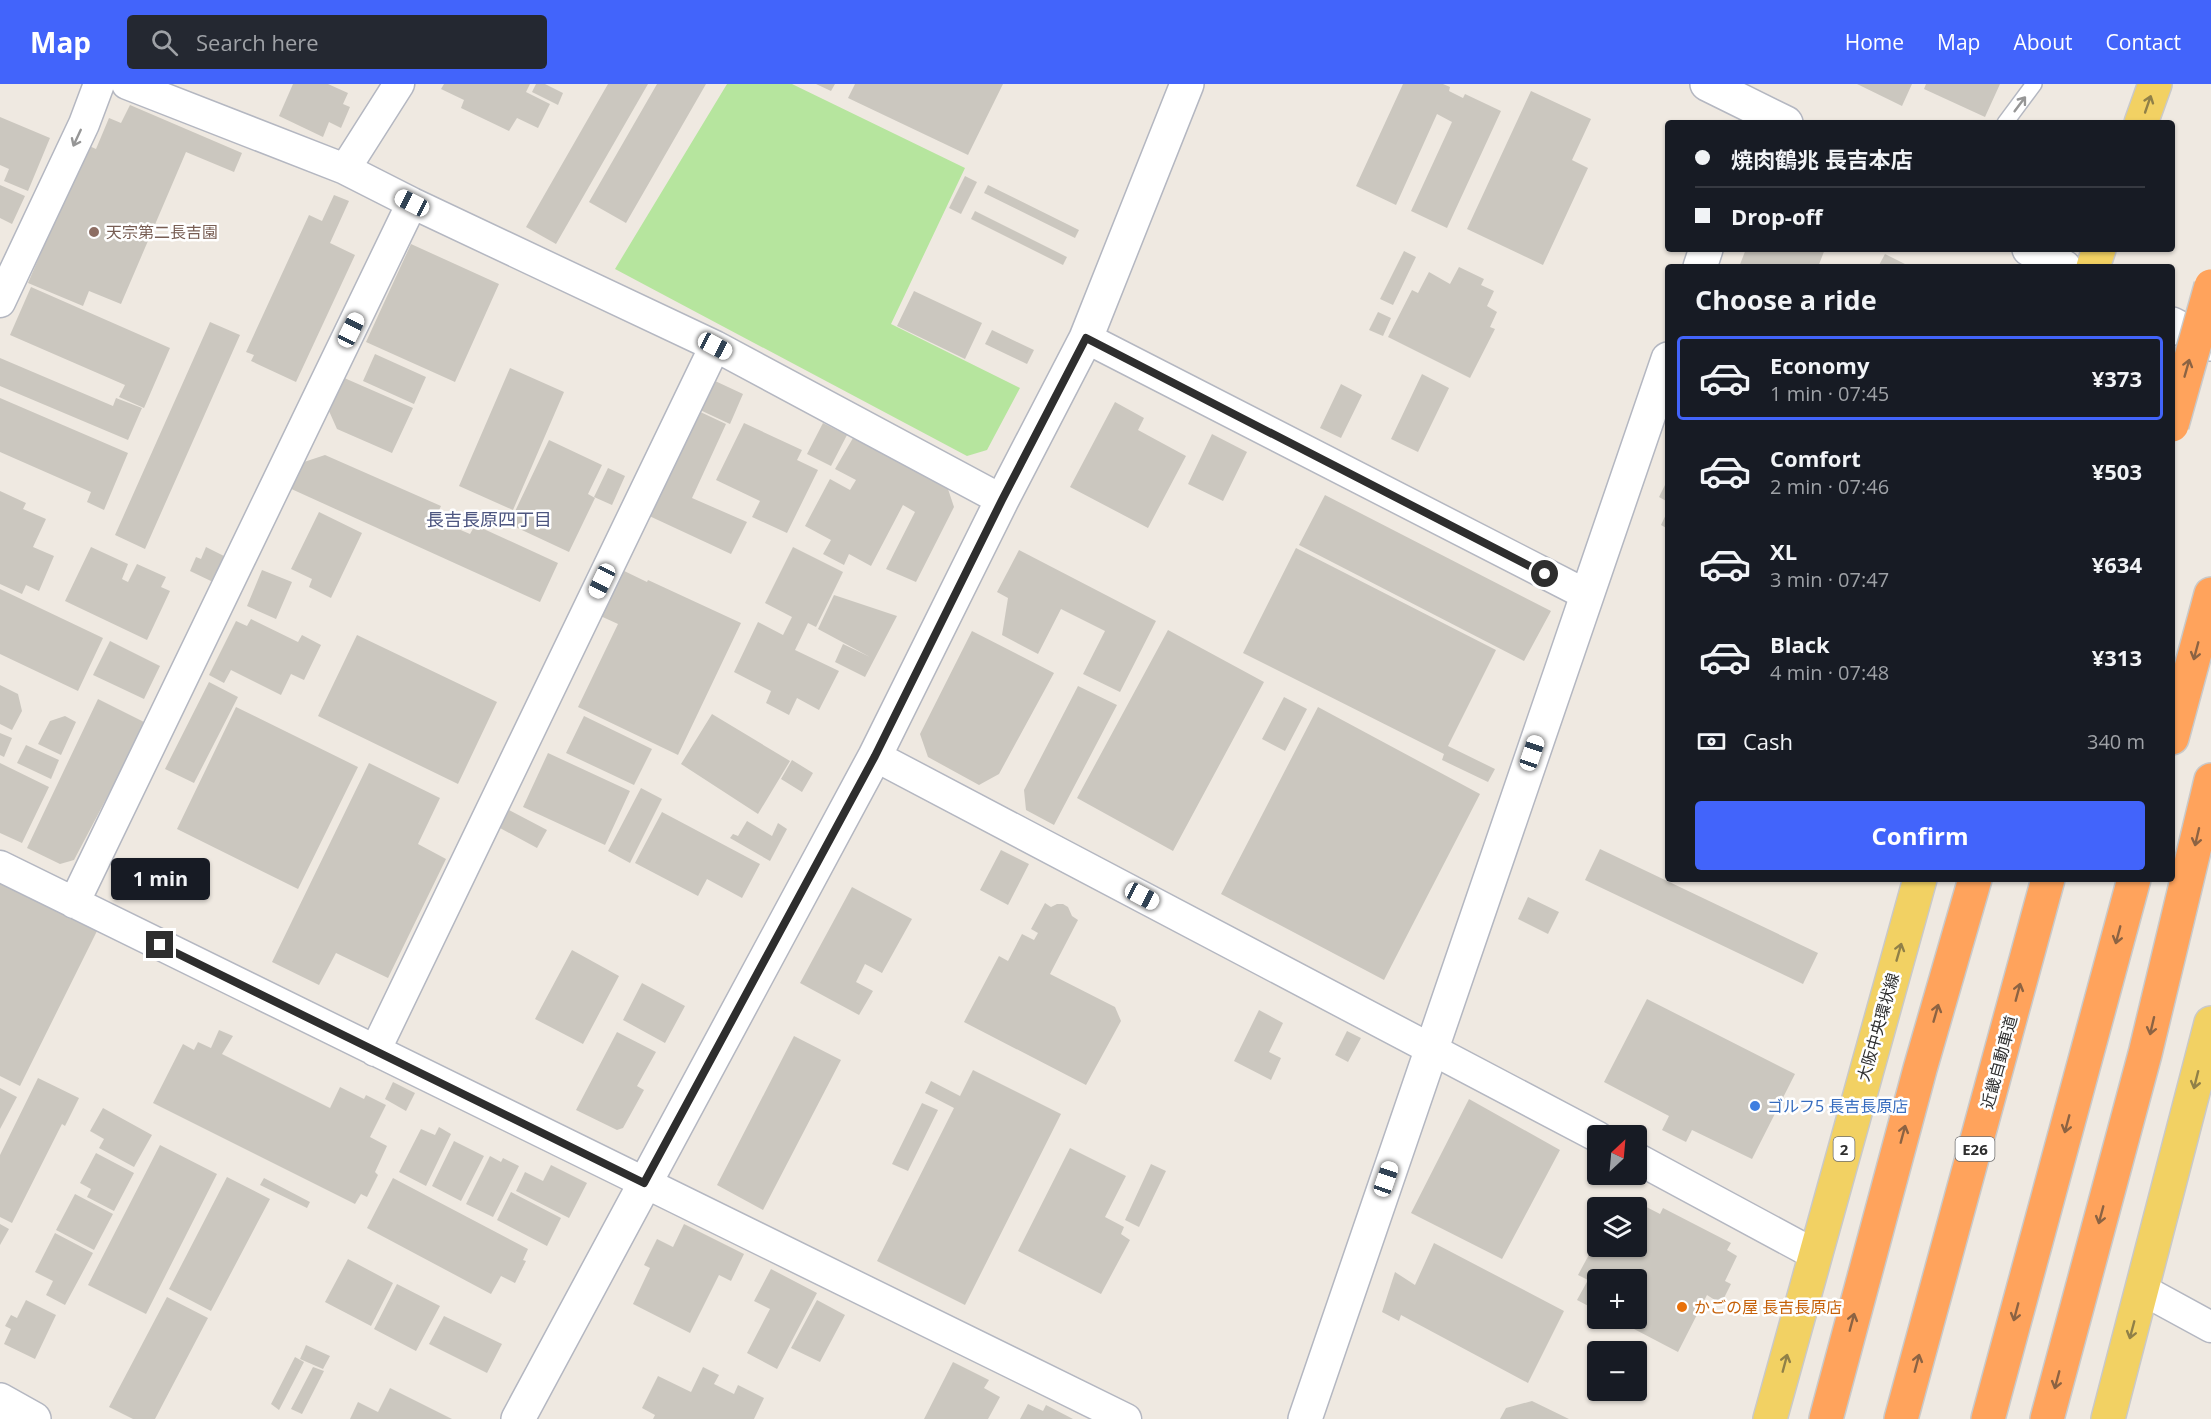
<!DOCTYPE html>
<html lang="en">
<head>
<meta charset="utf-8">
<style>
	:root { --surface:#171b24; --page:#242831; --text:#f1f3f6; --muted:#9ea1a6; --line:#363941; --accent:#4264fb }
	body { margin:0; font-family:"Open Sans","Noto Sans JP",sans-serif; background:var(--page); color:var(--text); height:100vh; display:flex; flex-direction:column; font-size:22px; white-space:nowrap }
	* { box-sizing:border-box; margin:0 }
	p { font-size:20px; color:var(--muted) }
	.icon { flex:none; width:33px; height:33px; fill:none; stroke:currentColor; stroke-width:2; stroke-linecap:round; stroke-linejoin:round }
	.map { position:relative; flex:1; overflow:hidden }
	.sheet { position:absolute; left:1665px; top:180px; width:510px; height:618px; display:flex; flex-direction:column; background:var(--surface); border-radius:6px; box-shadow:0 2px 4px #0004 }
	.sheet>* { flex:none }
	.banner { position:absolute; left:1665px; top:36px; width:510px; height:132px; border-radius:6px; box-shadow:0 2px 4px #0004; display:grid; align-content:center; height:132px; padding:0 30px; background:var(--surface) }
	.needle { width:39px; rotate:26deg }
	.buttons { position:absolute; left:1587px; top:1041px; display:grid; gap:12px }
	.buttons a { display:grid; place-items:center; width:60px; height:60px; border-radius:6px; background:var(--surface); box-shadow:0 2px 4px #0004; font-size:30px }
	.end { position:absolute; width:27px; height:27px; margin:-14px; border:8px solid #2e2e2e; background:#fff; box-shadow:0 0 0 3px #fff }
	.from { border-radius:50% }
	.bubble { position:absolute; height:42px; border-radius:6px; background:var(--surface); box-shadow:0 2px 4px #0004; font-size:20px; font-weight:700; line-height:42px; text-align:center }
	.car { position:absolute; width:18px; height:36px; margin:-18px -9px; border-radius:8px; box-shadow:0 0 4px 2px #0007; background:linear-gradient(#fff 24%,#345 0 40%,#fff 0 76%,#345 0 86%,#fff 0) }
	.banner b { display:flex; align-items:center; gap:21px; height:57px; font-size:22px }
	.banner b+b { border-top:2px solid var(--line) }
	.banner i { width:15px; height:15px; background:var(--text) }
	ul { padding:0; list-style:none }
	li { display:flex; align-items:center; gap:18px; height:84px; margin:0 12px 9px; padding:0 18px; border:3px solid transparent; border-radius:6px }
	li div { flex:1 }
	li b { display:block; font-size:22px }
	li em { font-style:normal; font-weight:700 }
	li.current { border-color:var(--accent) }
	li>.icon { width:54px; height:54px; stroke-width:1.5 }
	h2 { padding:0 30px; font-size:27px; line-height:72px }
	.pay { display:flex; align-items:center; gap:15px; height:66px; padding:0 30px; font-size:22px }
	.pay p { margin-inline-start:auto }
	.button { display:flex; gap:12px; margin-top:auto; padding:12px 30px }
	.button a { flex:1; height:69px; border-radius:6px; background:var(--accent); color:#fff; font-size:24px; font-weight:700; line-height:69px; text-align:center }
	header { display:flex; align-items:center; gap:36px; box-sizing:border-box; height:84px; padding:0 30px; background:var(--accent); color:#fff }
	header strong { font-size:28px }
	nav { display:flex; gap:33px; margin-inline-start:auto; font-size:21px }
	.search { width:420px; height:54px; background:var(--page); display:flex; align-items:center; gap:15px; box-sizing:border-box; padding:0 21px; border-radius:6px; color:var(--muted); font-size:22px }
	.map>svg:first-child { display:block }
	.green { fill:#b6e59e }
	.building { fill:#cbc7bf }
	.lines { fill:none; stroke-linecap:round; stroke-linejoin:round }
	.service-casing { stroke:#b4b7c1; stroke-width:18 }
	.minor-casing { stroke:#b4b7c1; stroke-width:33 }
	.tertiary-casing { stroke:#b4b7c1; stroke-width:36 }
	.primary-casing { stroke:#c9c9c9; stroke-width:36 }
	.motorway-casing { stroke:#c9c9c9; stroke-width:36 }
	.service { stroke:#fff; stroke-width:15 }
	.minor { stroke:#fff; stroke-width:30 }
	.tertiary { stroke:#fff; stroke-width:33 }
	.primary { stroke:#f2d163; stroke-width:33 }
	.motorway { stroke:#ffa35c; stroke-width:33 }
	.motorway-bridge-casing { stroke:#c9c9c9; stroke-width:36; stroke-linecap:butt }
	.motorway-bridge { stroke:#ffa35c; stroke-width:33 }
	.oneway { stroke:#969696 }
	.oneway2 { stroke:#908048 }
	.oneway3 { stroke:#8c6343 }
	.route { stroke:#2e2e2e; stroke-width:8 }
	.education-dot { fill:#8d6e63; stroke:#fff; stroke-width:2 }
	.shop-dot { fill:#3f7fe0; stroke:#fff; stroke-width:2 }
	.food-dot { fill:#e8710a; stroke:#fff; stroke-width:2 }
	.labels { text-anchor:middle; dominant-baseline:central; stroke-width:5; stroke-linejoin:round; paint-order:stroke }
	.shield { fill:#fff; stroke:#6d6d6d; stroke-width:1.5 }
	.shield-label { font-size:15px; font-weight:bold; fill:#2e2e2e }
	.education-label { font-size:16px; fill:#785e54; stroke:#fff; text-anchor:start }
	.street-label { font-size:16px; fill:#2e2e2e; stroke:#fff }
	.shop-label { font-size:16px; fill:#366cbe; stroke:#fff; text-anchor:start }
	.food-label { font-size:16px; fill:#c56008; stroke:#fff; text-anchor:start }
	.neighbourhood-label { font-size:18px; fill:#4d5680; stroke:#fff }
</style>
</head>
<body>
<header>
<strong>Map</strong>
<div class="search"><svg class="icon" aria-label="search" viewBox="0 0 24 24"><circle cx="10" cy="10" r="6"/><path d="M15 15l6 6"/></svg>Search here</div>
<nav><a>Home</a><a>Map</a><a>About</a><a>Contact</a></nav>
</header>
<div class="map">
<svg width="2211" height="1335" viewBox="0 0 2211 1335">
	<rect width="100%" height="100%" fill="#efe9e1"/>
	<path class="green" d="M727 0H792L965 84 891 240 1020 304 987 366 967 372 615 185Z"/>
	<path class="building" d="M293 0H328L348 9 343 20 350 23 341 44 329 38 323 53 279 32Z
		M444 0H530L526 8 550 20 538 44 517 34 509 47 461 24 464 16 441 5Z
		M536 0H545L563 9 558 21 532 8Z
		M608 0H648L556 160 526 143Z
		M657 0H706L626 139 589 118Z
		M816 0H835L831 7Z
		M855 0H1003L968 71 848 14Z
		M1403 0H1443L1450 3 1449 7 1463 14 1465 10 1501 27 1447 144 1411 127 1452 38 1437 30 1396 121 1356 102Z
		M1857 0H1912L1902 22Z
		M1926 0H2000L1985 33 1924 5Z
		M1531 7 1591 35 1572 76 1588 84 1543 181 1467 145Z
		M130 21 242 69 234 88 186 68 121 220 89 207 83 222 28 199 87 61 96 65 109 34 121 39Z
		M0 33 50 54 28 107 4 97 9 85 0 81Z
		M965 92 977 98 961 130 949 124Z
		M0 101 25 112 12 140 0 134Z
		M988 101 1079 146 1075 154 984 109Z
		M334 111 349 117 330 159 355 171 296 298 251 277 254 271 246 268 309 131 322 137Z
		M975 127 1067 173 1063 181 971 135Z
		M411 160 499 200 455 298 366 258Z
		M1746 165H1825L1818 183H1739Z
		M1404 167 1416 173 1393 221 1380 215Z
		M1885 170 1911 183H1878Z
		M1459 183 1484 195 1481 201 1494 207 1487 222 1497 228 1490 243 1495 245 1470 294 1388 253 1412 206 1418 209 1429 188 1450 200Z
		M31 203 170 264 144 324 119 313 125 301 10 251Z
		M914 207 982 239 965 275 897 242Z
		M1378 228 1391 234 1383 252 1369 246Z
		M210 238 240 251 145 465 115 451Z
		M992 246 1034 266 1027 280 985 260Z
		M375 270 426 293 414 320 363 297Z
		M0 274 113 322 116 314 142 324 128 356 0 302Z
		M510 284 564 308 513 426 459 402Z
		M1422 290 1449 304 1418 368 1391 355Z
		M342 293 413 324 392 369 337 345 329 327Z
		M713 296 743 310 730 340 700 326Z
		M1341 300 1362 311 1341 354 1320 344Z
		M0 314 128 369 104 426 87 418 91 408 0 368Z
		M1115 318 1144 334 1138 346 1186 372 1148 444 1070 403Z
		M694 325 726 340 692 414 747 438 731 470 645 430Z
		M744 339 802 366 797 376 818 386 787 449 752 433 760 417 716 396Z
		M823 339 847 351 831 382 807 370Z
		M1212 350 1247 368 1223 417 1188 400Z
		M853 354 947 402 954 423 916 498 886 485 915 428 903 421 871 482 849 470 844 481 823 470 831 456 805 442 830 395 850 406 856 396 835 385Z
		M549 356 602 381 588 410 595 414 569 468 509 440Z
		M325 371 441 422 435 435 470 450 475 441 558 479 540 518 287 403 298 380Z
		M608 384 625 392 612 421 594 413Z
		M1668 395V418L1659 413Z
		M0 407 26 419 23 425 46 435 33 463 54 472 39 507 26 501 22 510 0 500Z
		M1325 411 1551 527 1524 577 1299 461Z
		M1668 426V445L1661 441Z
		M319 428 362 449 331 514 309 503 312 495 291 485Z
		M91 463 128 480 122 495 128 498 137 480 166 493 161 503 170 507 147 556 65 517Z
		M206 463 224 472 213 498 190 487 196 473 201 475Z
		M793 463 843 488 816 543 808 539 795 566 839 587 819 626 797 614 789 631 766 619 771 607 734 588 758 538 783 551 792 533 765 519Z
		M1296 464 1496 566 1448 662 1495 685 1488 698 1442 676 1444 670 1243 569Z
		M1019 466 1156 537 1120 608 1083 590 1105 547 1061 525 1038 570 1002 551 1008 514 997 508Z
		M618 484 647 498 648 496 741 539 678 671 578 623 618 540 596 530Z
		M262 486 292 498 276 535 247 522Z
		M0 505 103 554 78 607 0 570Z
		M834 511 897 532 865 593 835 578 843 560 870 573 818 545Z
		M251 535 298 558 302 551 321 561 304 596 291 590 281 611 231 586 224 599 209 591 236 537 247 542Z
		M1168 546 1264 598 1173 767 1077 714Z
		M972 547 1054 589 999 690 979 701 928 673 920 650Z
		M357 551 497 618 458 700 318 632Z
		M110 557 160 582 144 615 93 591Z
		M209 598 238 613 194 699 165 685Z
		M0 601 18 610 22 627 12 646 0 640Z
		M1078 602 1117 621 1054 741 1026 726 1024 706Z
		M1284 613 1307 625 1285 667 1262 655Z
		M98 615 146 639 74 776 60 780 27 764Z
		M236 623 358 683 298 805 177 745Z
		M1318 623 1480 710 1384 896 1221 810Z
		M712 630 790 677 758 730 681 680Z
		M65 632 76 638 61 671 38 660 50 637Z
		M584 632 652 665 634 701 566 669Z
		M0 649 12 654 4 673 0 671Z
		M26 661 59 676 51 695 17 679Z
		M548 669 630 707 605 761 523 723Z
		M792 676 813 689 802 708 781 695Z
		M0 679 49 703 22 759 0 749Z
		M369 679 440 714 418 760 446 775 388 894 336 869 319 901 272 878Z
		M641 704 662 715 630 779 608 767Z
		M509 726 547 746 537 764 500 744Z
		M662 728 760 780 742 814 707 795 698 812 635 779Z
		M747 737 772 752 778 739 787 745 770 777 730 754 733 750 738 752Z
		M1600 765 1818 869 1803 900 1585 796Z
		M1001 766 1029 780 1008 821 980 806Z
		M0 799 97 847 20 1002 0 992Z
		M852 803 912 835 882 889 865 880 856 898 873 907 859 931 800 899Z
		M1528 813 1559 828 1548 850 1518 835Z
		M1045 819 1051 823 1057 820H1063L1068 823 1072 832 1078 836 1050 890 1115 923 1121 937 1086 1001 964 938 999 872 1008 877 1022 850 1034 856 1038 849 1031 845Z
		M572 866 619 892 583 960 535 935Z
		M642 899 685 922 665 959 623 936Z
		M1647 915 1795 990 1752 1075 1692 1046 1686 1058 1662 1046 1669 1032 1604 998Z
		M1259 926 1283 939 1269 968 1281 974 1271 996 1234 977Z
		M219 946 233 952 222 970 330 1024 340 1003 364 1015 366 1011 386 1021 370 1053 387 1062 375 1088 378 1091 367 1113 361 1110 355 1120 153 1019 183 960 194 966 198 958 211 964Z
		M1347 947 1361 954 1348 978 1335 971Z
		M617 948 656 968 637 1002 644 1006 623 1044 617 1046 576 1026Z
		M794 952 841 976 763 1126 717 1101Z
		M973 986 1061 1030 965 1221 877 1177 954 1024 925 1009 931 997 960 1012Z
		M38 994 79 1014 65 1042 62 1040 12 1139 0 1133V1071Z
		M393 998 415 1009 406 1027 385 1015Z
		M0 1004 17 1013 0 1045Z
		M1469 1015 1560 1066 1502 1175 1411 1129Z
		M922 1019 938 1026 908 1087 892 1080Z
		M103 1024 152 1051 134 1083 99 1064 104 1055 90 1047Z
		M439 1043 451 1050 426 1102 399 1088 421 1045 435 1051Z
		M454 1057 484 1072 461 1117 432 1102Z
		M160 1061 217 1090 146 1230 88 1201Z
		M1070 1064 1126 1092 1105 1133 1124 1143 1121 1150 1130 1156 1101 1210 1018 1167Z
		M96 1069 134 1089 114 1127 87 1113 91 1105 80 1099Z
		M490 1072 501 1078 503 1074 519 1082 493 1133 466 1120Z
		M1151 1080 1166 1087 1139 1143 1125 1136Z
		M551 1081 587 1099 569 1134 516 1107 525 1088 543 1097Z
		M227 1093 270 1115 211 1227 169 1205Z
		M264 1094 310 1118 307 1124 260 1101Z
		M393 1094 528 1165 523 1176 526 1177 515 1199 501 1192 491 1210 367 1144Z
		M511 1108 561 1134 547 1162 497 1136Z
		M75 1110 113 1130 94 1166 56 1146Z
		M1631 1115 1660 1130 1663 1124 1731 1159 1727 1166 1737 1172 1725 1197 1731 1200 1721 1220 1707 1211 1678 1268 1613 1234H1636V1196H1598V1227L1577 1216 1588 1196 1578 1191 1598 1154V1162H1636V1124H1627Z
		M0 1140 9 1145 0 1161Z
		M684 1140 744 1170 731 1197 719 1191 690 1249 633 1220 650 1184 644 1181 657 1155 673 1163Z
		M55 1149 93 1169 65 1221 46 1211 53 1197 35 1188Z
		M1434 1159 1564 1227 1528 1299 1401 1231 1399 1237 1382 1228 1395 1188 1415 1201Z
		M348 1175 393 1199 371 1242 325 1218Z
		M771 1185 817 1209 777 1285 747 1269 770 1225 754 1217Z
		M397 1200 440 1222 416 1267 374 1245Z
		M167 1213 208 1234 155 1335H133L109 1323Z
		M26 1216 56 1231 35 1275 4 1260 11 1245 5 1242 11 1231 17 1234Z
		M817 1216 845 1231 820 1278 791 1264Z
		M444 1232 502 1260 487 1289 429 1260Z
		M306 1261 330 1272 323 1285 300 1275Z
		M295 1273 304 1278 279 1326 271 1320Z
		M953 1278 989 1296 984 1304 1000 1313 988 1335H924Z
		M313 1283 324 1287 302 1330 291 1325Z
		M703 1283 719 1291 714 1300 734 1310 738 1301 764 1314 754 1335H653L655 1331 642 1324 658 1292 691 1308Z
		M390 1304 452 1335H350L358 1318 378 1328Z
		M1532 1317 1569 1335H1500L1506 1324Z
		M1028 1320 1043 1327 1046 1321 1073 1335H1020Z"/>
	<g class="lines">
		<defs>
			<path id="service" d="M2005 39 2034 0"/>
			<path id="minor" d="M127 0 345 85 412 119 715 262 1002 416
				M345 85 399 0
				M0 218 84 40 99 0
				M1086 254 1587 511
				M875 672 1598 1053
				M0 782 1126 1335
				M74 819 412 119
				M375 967 715 262
				M1636 1074 1814 1170
				M2143 1206 2211 1243"/>
			<path id="tertiary" d="M1707 0 1786 39
				M2029 165 2064 183
				M1700 183 1706 165
				M2172 240 2211 260
				M0 1316 34 1335
				M518 1335 875 672 1002 416 1086 254 1187 0
				M1305 1335 1668 275"/>
			<path id="primary" d="M2141 39 2155 0
				M2093 183 2099 165
				M1770 1335 1920 795
				M2108 1335 2211 939"/>
			<path id="motorway" d="M2172 654 2211 510
				M1826 1335 1920 985 1975 795
				M1901 1335 2048 795
				M1988 1335 2134 795
				M2047 1335 2145 970 2211 696"/>
		</defs>
		<use href="#service" class="service-casing"/>
		<use href="#minor" class="minor-casing"/>
		<use href="#tertiary" class="tertiary-casing"/>
		<use href="#primary" class="primary-casing"/>
		<use href="#motorway" class="motorway-casing"/>
		<use href="#service" class="service"/>
		<use href="#minor" class="minor"/>
		<use href="#tertiary" class="tertiary"/>
		<use href="#primary" class="primary"/>
		<use href="#motorway" class="motorway"/>
		<defs>
			<path id="motorway-bridge" d="M2172 341 2211 202"/>
		</defs>
		<use href="#motorway-bridge" class="motorway-bridge-casing"/>
		<use href="#motorway-bridge" class="motorway-bridge"/>
	</g>
	<defs><path id="oneway-shaft" d="M-6 0H5M1.5-3L5.5 0L1.5 3" fill="none" stroke-width="1.6" stroke-linecap="round" stroke-linejoin="round" transform="scale(1.5)"/></defs>
	<g class="oneway">
		<use href="#oneway-shaft" transform="translate(2020 20) rotate(-53)"/>
		<use href="#oneway-shaft" transform="translate(77 54) rotate(115)"/>
	</g>
	<g class="oneway2">
		<use href="#oneway-shaft" transform="translate(2148 20) rotate(-71)"/>
		<use href="#oneway-shaft" transform="translate(1899 868) rotate(-74)"/>
		<use href="#oneway-shaft" transform="translate(2196 996) rotate(104)"/>
		<use href="#oneway-shaft" transform="translate(2132 1246) rotate(105)"/>
		<use href="#oneway-shaft" transform="translate(1785 1279) rotate(-75)"/>
	</g>
	<g class="oneway3">
		<use href="#oneway-shaft" transform="translate(2187 284) rotate(-74)"/>
		<use href="#oneway-shaft" transform="translate(2196 567) rotate(105)"/>
		<use href="#oneway-shaft" transform="translate(2197 753) rotate(103)"/>
		<use href="#oneway-shaft" transform="translate(2118 851) rotate(105)"/>
		<use href="#oneway-shaft" transform="translate(2018 908) rotate(-75)"/>
		<use href="#oneway-shaft" transform="translate(1936 929) rotate(-74)"/>
		<use href="#oneway-shaft" transform="translate(2152 942) rotate(103)"/>
		<use href="#oneway-shaft" transform="translate(2067 1040) rotate(105)"/>
		<use href="#oneway-shaft" transform="translate(1903 1050) rotate(-75)"/>
		<use href="#oneway-shaft" transform="translate(2101 1131) rotate(105)"/>
		<use href="#oneway-shaft" transform="translate(2016 1228) rotate(105)"/>
		<use href="#oneway-shaft" transform="translate(1852 1238) rotate(-75)"/>
		<use href="#oneway-shaft" transform="translate(1917 1279) rotate(-75)"/>
		<use href="#oneway-shaft" transform="translate(2057 1296) rotate(105)"/>
	</g>
	<g class="lines">
		<path class="route" d="M160 861 644 1099 875 672 1002 416 1086 254 1545 490"/>
	</g>
	<circle class="education-dot" cx="94" cy="148" r="6"/>
	<circle class="shop-dot" cx="1755" cy="1022" r="6"/>
	<circle class="food-dot" cx="1682" cy="1223" r="6"/>
	<g class="labels">
		<g class="shield">
			<rect x="1833.5" y="1053" width="21" height="24" rx="4.5"/>
			<rect x="1955.5" y="1053" width="39" height="24" rx="4.5"/>
		</g>
		<g class="shield-label">
			<text x="1844" y="1065">2</text>
			<text x="1975" y="1065">E26</text>
		</g>
		<g class="education-label">
			<text x="106" y="148">天宗第二長吉園</text>
		</g>
		<g class="street-label">
			<text transform="translate(1878 943) rotate(-74)">大阪中央環状線</text>
			<text transform="translate(1999 978) rotate(-75)">近畿自動車道</text>
		</g>
		<g class="shop-label">
			<text x="1767" y="1022">ゴルフ5 長吉長原店</text>
		</g>
		<g class="food-label">
			<text x="1694" y="1223">かごの屋 長吉長原店</text>
		</g>
		<g class="neighbourhood-label">
			<text x="489" y="435">長吉長原四丁目</text>
		</g>
	</g>
</svg>
<div class="buttons">
<a><svg class="needle" viewBox="-14 -14 28 28"><path d="M0-13l5 13h-10z" fill="#e53935"/><path d="M0 13l5-13h-10z" fill="#9ea1a6"/></svg></a>
<a><svg class="icon" aria-label="layers" viewBox="0 0 24 24"><path d="M12 4l9 5-9 5-9-5zM3 14l9 5 9-5"/></svg></a>
<a>+</a>
<a>−</a>
</div>
<i class="end from" style="left:1545px;top:490px"></i>
<i class="end" style="left:160px;top:861px"></i>
<div class="bubble" style="left:111px;top:774px;width:99px">1 min</div>
<i class="car" style="left:412px;top:119px;rotate:297deg"></i>
<i class="car" style="left:351px;top:246px;rotate:26deg"></i>
<i class="car" style="left:715px;top:262px;rotate:118deg"></i>
<i class="car" style="left:602px;top:497px;rotate:206deg"></i>
<i class="car" style="left:1532px;top:669px;rotate:19deg"></i>
<i class="car" style="left:1142px;top:812px;rotate:118deg"></i>
<i class="car" style="left:1386px;top:1095px;rotate:19deg"></i>
<div class="banner">
<b><i class="from"></i>焼肉鶴兆 長吉本店</b>
<b><i></i>Drop-off</b>
</div>
<section class="sheet">
<h2>Choose a ride</h2>
<ul>
<li class="current"><svg class="icon" aria-label="car" viewBox="0 0 24 24"><path d="M5 17H2v-5l4-1 3-4h7l3 4 3 1v5h-3M9 17h6M6 11h13"/><circle cx="7" cy="17" r="2"/><circle cx="17" cy="17" r="2"/></svg><div><b>Economy</b><p>1 min · 07:45</p></div><em>¥373</em></li>
<li><svg class="icon" aria-label="car" viewBox="0 0 24 24"><path d="M5 17H2v-5l4-1 3-4h7l3 4 3 1v5h-3M9 17h6M6 11h13"/><circle cx="7" cy="17" r="2"/><circle cx="17" cy="17" r="2"/></svg><div><b>Comfort</b><p>2 min · 07:46</p></div><em>¥503</em></li>
<li><svg class="icon" aria-label="car" viewBox="0 0 24 24"><path d="M5 17H2v-5l4-1 3-4h7l3 4 3 1v5h-3M9 17h6M6 11h13"/><circle cx="7" cy="17" r="2"/><circle cx="17" cy="17" r="2"/></svg><div><b>XL</b><p>3 min · 07:47</p></div><em>¥634</em></li>
<li><svg class="icon" aria-label="car" viewBox="0 0 24 24"><path d="M5 17H2v-5l4-1 3-4h7l3 4 3 1v5h-3M9 17h6M6 11h13"/><circle cx="7" cy="17" r="2"/><circle cx="17" cy="17" r="2"/></svg><div><b>Black</b><p>4 min · 07:48</p></div><em>¥313</em></li>
</ul>
<div class="pay"><svg class="icon" aria-label="cash" viewBox="0 0 24 24"><path d="M3 7h18v10H3z"/><circle cx="12" cy="12" r="2"/></svg>Cash<p>340 m</p></div>
<div class="button"><a>Confirm</a></div>
</section>
</div>
</body>
</html>
